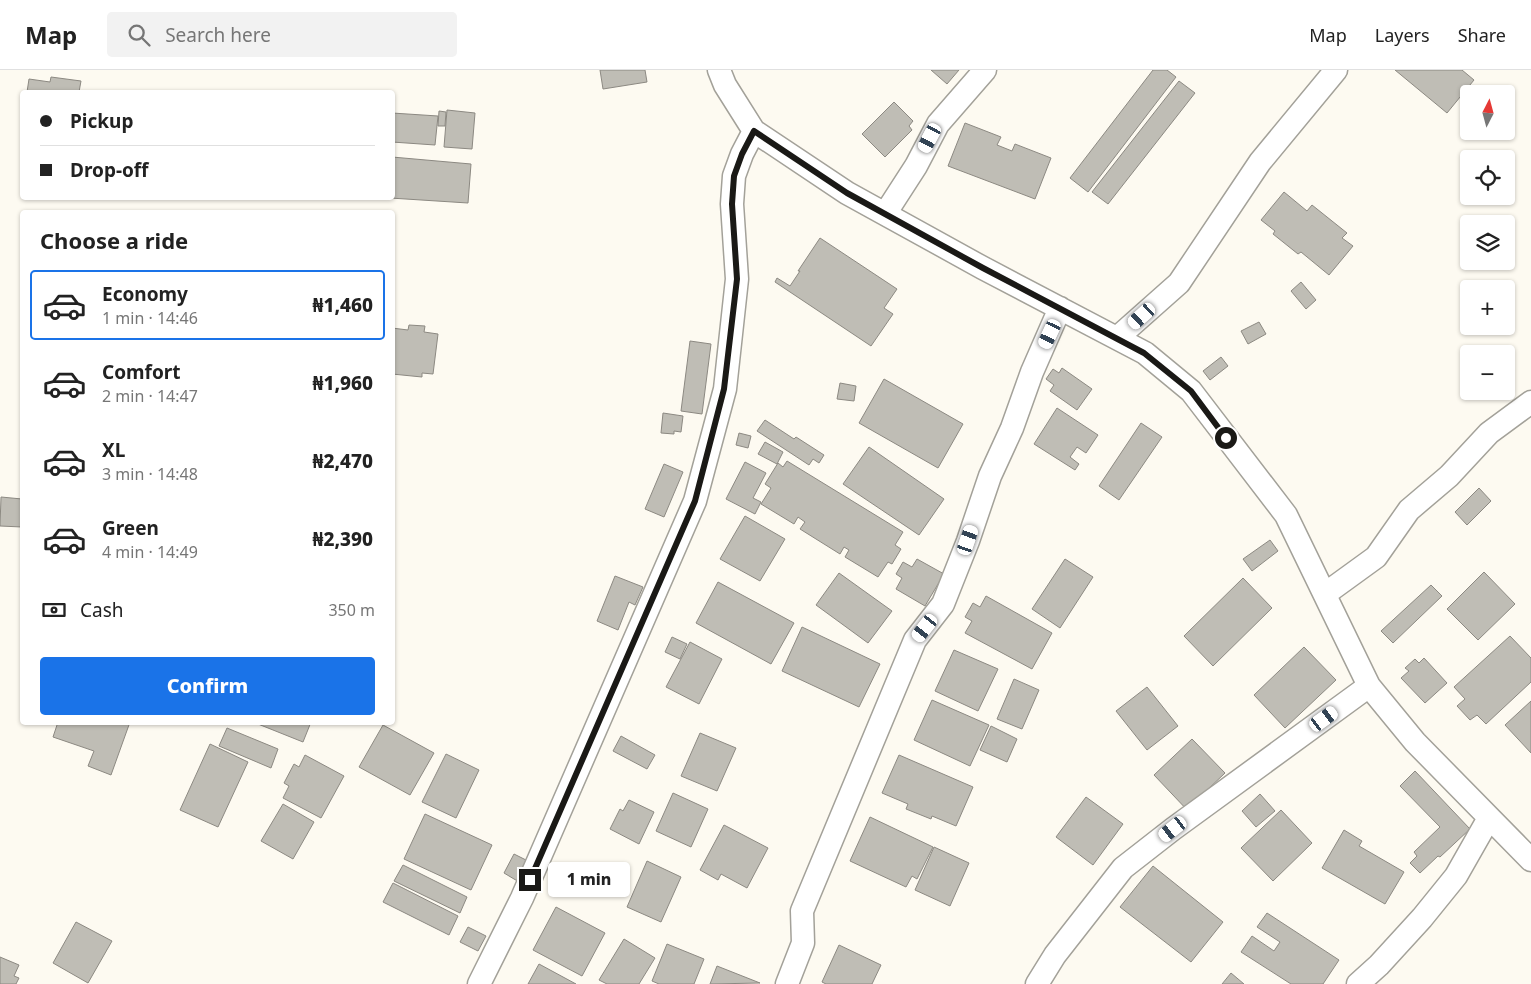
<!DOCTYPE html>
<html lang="en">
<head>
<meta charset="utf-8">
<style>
	:root { --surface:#fff; --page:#f2f2f2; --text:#222; --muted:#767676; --line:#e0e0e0; --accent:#1a73e8 }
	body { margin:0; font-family:"Noto Sans",sans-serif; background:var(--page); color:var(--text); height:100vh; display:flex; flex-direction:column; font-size:19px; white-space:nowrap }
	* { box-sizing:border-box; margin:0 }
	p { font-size:16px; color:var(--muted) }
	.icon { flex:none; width:28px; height:28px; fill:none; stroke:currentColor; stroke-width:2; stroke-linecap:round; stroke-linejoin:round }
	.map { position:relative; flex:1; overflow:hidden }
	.panel { position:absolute; left:20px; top:140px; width:375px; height:515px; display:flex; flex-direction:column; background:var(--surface); border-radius:5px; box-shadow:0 1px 4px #0004 }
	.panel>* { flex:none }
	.hud { position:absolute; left:20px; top:20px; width:375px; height:110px; border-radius:5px; box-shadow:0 1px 4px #0004; display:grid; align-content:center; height:110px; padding:0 20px; background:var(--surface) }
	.needle { width:32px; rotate:6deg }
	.tools { position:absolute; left:1460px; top:15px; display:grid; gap:10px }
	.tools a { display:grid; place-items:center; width:55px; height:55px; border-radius:5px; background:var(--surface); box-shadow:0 1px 4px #0004; font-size:25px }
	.end { position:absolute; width:22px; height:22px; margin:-11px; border:6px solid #1a1916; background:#fff; box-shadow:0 0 0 2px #fff }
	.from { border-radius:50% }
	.bubble { position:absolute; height:35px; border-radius:5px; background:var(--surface); box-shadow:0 1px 4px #0004; font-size:16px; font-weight:800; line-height:35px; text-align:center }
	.car { position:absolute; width:15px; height:30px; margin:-15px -8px; border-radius:6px; box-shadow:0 0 4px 1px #0007; background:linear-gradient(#fff 24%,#345 0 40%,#fff 0 76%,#345 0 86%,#fff 0) }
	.hud b { display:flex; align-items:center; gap:18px; height:48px; font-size:19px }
	.hud b+b { border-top:1px solid var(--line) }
	.hud i { width:12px; height:12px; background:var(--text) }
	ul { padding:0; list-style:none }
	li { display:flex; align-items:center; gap:15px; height:70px; margin:0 10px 8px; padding:0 10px; border:2px solid transparent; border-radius:5px }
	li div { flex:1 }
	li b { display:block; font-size:19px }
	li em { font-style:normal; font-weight:800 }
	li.active { border-color:var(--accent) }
	li>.icon { width:45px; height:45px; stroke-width:1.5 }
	h2 { padding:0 20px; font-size:22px; line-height:60px }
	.pay { display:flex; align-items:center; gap:12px; height:55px; padding:0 20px; font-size:19px }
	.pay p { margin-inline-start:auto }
	.primary-button { display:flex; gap:10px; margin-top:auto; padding:10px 20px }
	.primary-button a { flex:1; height:58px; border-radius:5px; background:var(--accent); color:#fff; font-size:20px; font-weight:800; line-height:58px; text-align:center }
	header { display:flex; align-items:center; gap:30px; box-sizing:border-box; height:70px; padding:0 25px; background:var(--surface); border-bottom:1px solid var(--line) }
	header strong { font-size:24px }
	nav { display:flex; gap:28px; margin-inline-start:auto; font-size:18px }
	.search { width:350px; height:45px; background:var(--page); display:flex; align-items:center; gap:12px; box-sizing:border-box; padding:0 18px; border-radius:5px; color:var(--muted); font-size:19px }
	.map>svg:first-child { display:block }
	.building { fill:#bfbdb5; stroke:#8c8982 }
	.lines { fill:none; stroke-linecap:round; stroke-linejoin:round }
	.street-casing { stroke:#a3a199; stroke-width:25 }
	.street { stroke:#fff; stroke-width:22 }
	.route { stroke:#1a1916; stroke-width:6 }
</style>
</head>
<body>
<header>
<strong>Map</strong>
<div class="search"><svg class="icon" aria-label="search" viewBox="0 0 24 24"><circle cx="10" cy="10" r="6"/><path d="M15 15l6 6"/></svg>Search here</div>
<nav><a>Map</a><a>Layers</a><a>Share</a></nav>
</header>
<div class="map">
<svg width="1531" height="914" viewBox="0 0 1531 914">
	<rect width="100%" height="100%" fill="#fdfaf1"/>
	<path class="building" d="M600 0H645L647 12 603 19Z
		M931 0H959L947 14Z
		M1153 0H1167L1176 7 1088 122 1070 108Z
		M1395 0H1462L1474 10 1447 43Z
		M51 7 81 11 79 22H27L29 9 50 12Z
		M1179 11 1195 23 1108 134 1092 122Z
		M894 32 913 51 909 56 912 60 885 87 862 64Z
		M447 40 475 43 472 79 444 77Z
		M439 41 446 42 445 56H438Z
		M392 43 438 46 435 75 392 72Z
		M965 53 1001 67 997 75 1012 81 1015 74 1051 88 1035 129 948 96Z
		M392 87 471 94 468 133 390 128H392Z
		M1284 122 1307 141 1312 135 1347 163 1342 168 1353 176 1329 205 1301 182 1298 184 1273 164 1275 161 1261 150Z
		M820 168 897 219 884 238 893 244 871 276 775 212 777 208 790 216 800 201H798Z
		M1301 212 1316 230 1306 239 1291 221Z
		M1259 252 1266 264 1248 274 1241 261Z
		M409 255 425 256 424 262 438 264 433 304 422 303V307L392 304V258L408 260Z
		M690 271 711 274 702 344 681 341Z
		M1221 287 1228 296 1210 310 1203 301Z
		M1062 298 1092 319 1077 340 1050 321 1054 315 1046 309 1053 299 1059 303Z
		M884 309 963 354 938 398 859 353Z
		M840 313 856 316 854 331 837 329Z
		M1057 338 1098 365 1086 383 1077 377 1070 387 1079 394 1075 400 1034 374Z
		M663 343 683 346 681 362 674 361V364L661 363Z
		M765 350 794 369 796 367 824 385 819 393 813 389 809 395 757 361Z
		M1141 353 1162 367 1119 430 1099 416Z
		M739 363 751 366 748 378 736 375Z
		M765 372 783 382 777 394 758 384Z
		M869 377 944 429 919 465 843 414Z
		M787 391 903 462 895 475 901 479 892 494 888 492 878 507 845 487 849 480 844 477 840 484 800 459 805 452 798 447 794 454 761 434 771 418 765 414 778 393 783 397Z
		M745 392 766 403 753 428 761 432 755 444 726 429Z
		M664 394 683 402 664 447 645 439Z
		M1479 418 1491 431 1467 455 1455 442Z
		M1 427 22 429V457L0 456Z
		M745 446 785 469 760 511 720 489Z
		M1270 470 1278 481 1252 501 1243 489Z
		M917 489 944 504 925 536 896 519 902 508 896 504 903 492 912 497Z
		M1065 489 1093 507 1060 558 1032 539Z
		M1484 502 1515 534 1478 570 1447 539Z
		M839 503 892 541 868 573 816 535Z
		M615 506 643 517 635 535 629 532 618 560 597 551Z
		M1243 508 1272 538 1213 596 1184 566Z
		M718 512 794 553 771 594 696 553Z
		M1431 515 1442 526 1393 573 1381 561Z
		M986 526 1052 563 1032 599 965 563 972 551 965 547 973 533 980 537Z
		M802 557 880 594 859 637 782 601Z
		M1510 566 1531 588V612L1486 654 1477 645 1470 650 1457 636 1465 629 1454 617Z
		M672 567 687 574 680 589 665 582Z
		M690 572 722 589 699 634 666 617Z
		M1304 577 1336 610 1285 658 1254 625Z
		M954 580 998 599 978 641 935 621Z
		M1424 588 1447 613 1425 633 1401 608 1409 601 1405 598 1415 589 1419 593Z
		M1014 609 1039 620 1022 659 997 649Z
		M1147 617 1178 656 1147 680 1116 641Z
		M932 630 989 655 970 696 914 670Z
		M1531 631V683L1505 655Z
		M58 652H130L111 705 88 696 94 681 53 667Z
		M253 652H311L303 672Z
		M383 655 434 683 410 725 359 697Z
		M991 656 1017 669 1007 692 980 680Z
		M227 658 278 679 271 698 219 676Z
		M700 663 736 678 717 721 681 706Z
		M621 666 655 685 647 699 613 681Z
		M1192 669 1225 703 1204 723 1190 743 1154 705Z
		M210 674 248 692 218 757 180 740Z
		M446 684 479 700 456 748 422 732Z
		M305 685 344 706 321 748 283 728 289 716 284 713 294 694 299 697Z
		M899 685 973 717 956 756 932 746 931 749 906 739 908 734 882 723Z
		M1415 701 1470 759 1440 787 1438 786 1420 803 1410 793 1417 786 1414 782 1440 757 1400 716Z
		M673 723 708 739 691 777 656 761Z
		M1260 724 1275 741 1256 757 1242 741Z
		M1086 727 1123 754 1093 795 1056 767Z
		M629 730 654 742 639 774 610 759 620 739 623 741Z
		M283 734 314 752 293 789 261 771Z
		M1281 740 1312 773 1273 811 1241 778Z
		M425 744 492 775 471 820 404 789Z
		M870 747 933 777 917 809 912 806 906 817 850 791Z
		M724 755 768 778 747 818 721 804 718 810 700 800Z
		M1344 760 1362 771 1359 776 1404 802 1385 834 1322 798Z
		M934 777 969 793 950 836 915 820Z
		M514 784 530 792 519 812 504 803Z
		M647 791 681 807 661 852 627 837Z
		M403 795 467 827 460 843 394 811Z
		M1153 796 1223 852 1191 892 1120 837Z
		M393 813 458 846 449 865 383 832Z
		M556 837 605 863 582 906 533 880Z
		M1267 843 1339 890 1323 914H1291L1241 882 1252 866 1274 881 1280 872 1257 857Z
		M76 852 112 871 88 913 53 893Z
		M468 857 486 866 478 881 460 872Z
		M624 869 655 888 639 914H607L599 910Z
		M667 874 704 889 694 914H659L652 911Z
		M839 875 881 895 872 914H826L822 912Z
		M0 887 19 895 14 906 19 908 16 914H0Z
		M539 894 576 914H528Z
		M717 896 760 913 710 914Z
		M1231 903 1244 914H1222Z"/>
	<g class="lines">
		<defs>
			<path id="street" d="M719 0 725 15 754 61 847 123 983 198 1145 283 1191 321 1286 445 1369 616 1415 672 1531 790
				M885 144 916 96 938 54 985 0
				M1117 268 1179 213 1260 92 1336 0
				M1325 524 1376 487 1409 440 1449 406 1489 363 1531 332
				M479 914 522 828 695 431 725 319 737 209 732 134 734 106 742 84 754 61
				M787 914 803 873 802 841 915 570 943 534 968 471 990 406 1012 358 1032 302 1060 238
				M1037 914 1055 885 1123 798 1173 759 1369 616
				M1358 914 1379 895 1422 848 1456 806 1489 748"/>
		</defs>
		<use href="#street" class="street-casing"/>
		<use href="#street" class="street"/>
	</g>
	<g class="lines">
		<path class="route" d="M530 810 695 431 724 319 737 209 732 134 734 106 742 84 754 61 847 123 983 198 1144 283 1191 321 1226 368"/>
	</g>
</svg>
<div class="tools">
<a><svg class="needle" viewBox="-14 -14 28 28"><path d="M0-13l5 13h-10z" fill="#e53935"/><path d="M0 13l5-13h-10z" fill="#767676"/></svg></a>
<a><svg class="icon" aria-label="locate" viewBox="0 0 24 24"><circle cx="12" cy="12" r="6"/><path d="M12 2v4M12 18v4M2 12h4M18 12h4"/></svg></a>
<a><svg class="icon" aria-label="layers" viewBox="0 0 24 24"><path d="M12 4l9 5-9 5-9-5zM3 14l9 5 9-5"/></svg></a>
<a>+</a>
<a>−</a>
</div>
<i class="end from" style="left:1226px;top:368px"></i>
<i class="end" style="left:530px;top:810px"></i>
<div class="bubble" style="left:548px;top:792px;width:82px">1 min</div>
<i class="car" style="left:930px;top:68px;rotate:208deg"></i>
<i class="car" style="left:1142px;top:246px;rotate:228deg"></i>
<i class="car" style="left:1050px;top:264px;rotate:205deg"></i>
<i class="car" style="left:968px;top:470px;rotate:19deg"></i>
<i class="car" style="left:925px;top:558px;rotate:218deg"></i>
<i class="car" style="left:1324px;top:649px;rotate:54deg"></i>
<i class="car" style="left:1173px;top:759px;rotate:232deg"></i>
<div class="hud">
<b><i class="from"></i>Pickup</b>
<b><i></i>Drop-off</b>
</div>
<section class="panel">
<h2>Choose a ride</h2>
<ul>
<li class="active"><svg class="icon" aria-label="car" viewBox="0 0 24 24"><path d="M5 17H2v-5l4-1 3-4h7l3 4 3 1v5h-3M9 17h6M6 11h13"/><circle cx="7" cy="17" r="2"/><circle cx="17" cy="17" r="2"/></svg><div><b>Economy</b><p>1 min · 14:46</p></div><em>₦1,460</em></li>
<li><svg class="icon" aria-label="car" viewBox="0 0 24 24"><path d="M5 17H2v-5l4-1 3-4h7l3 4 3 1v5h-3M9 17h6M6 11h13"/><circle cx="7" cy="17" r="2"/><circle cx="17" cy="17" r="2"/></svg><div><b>Comfort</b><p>2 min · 14:47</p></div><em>₦1,960</em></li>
<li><svg class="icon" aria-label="car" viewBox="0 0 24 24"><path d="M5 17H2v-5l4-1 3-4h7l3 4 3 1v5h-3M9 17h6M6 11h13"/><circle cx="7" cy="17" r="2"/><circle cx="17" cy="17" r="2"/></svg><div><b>XL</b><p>3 min · 14:48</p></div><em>₦2,470</em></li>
<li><svg class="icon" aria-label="car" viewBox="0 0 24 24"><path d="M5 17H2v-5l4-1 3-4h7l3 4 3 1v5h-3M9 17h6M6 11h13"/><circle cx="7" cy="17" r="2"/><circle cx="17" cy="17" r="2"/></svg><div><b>Green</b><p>4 min · 14:49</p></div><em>₦2,390</em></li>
</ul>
<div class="pay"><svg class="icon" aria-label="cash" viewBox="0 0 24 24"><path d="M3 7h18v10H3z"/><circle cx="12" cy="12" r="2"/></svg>Cash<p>350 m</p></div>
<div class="primary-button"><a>Confirm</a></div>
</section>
</div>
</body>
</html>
